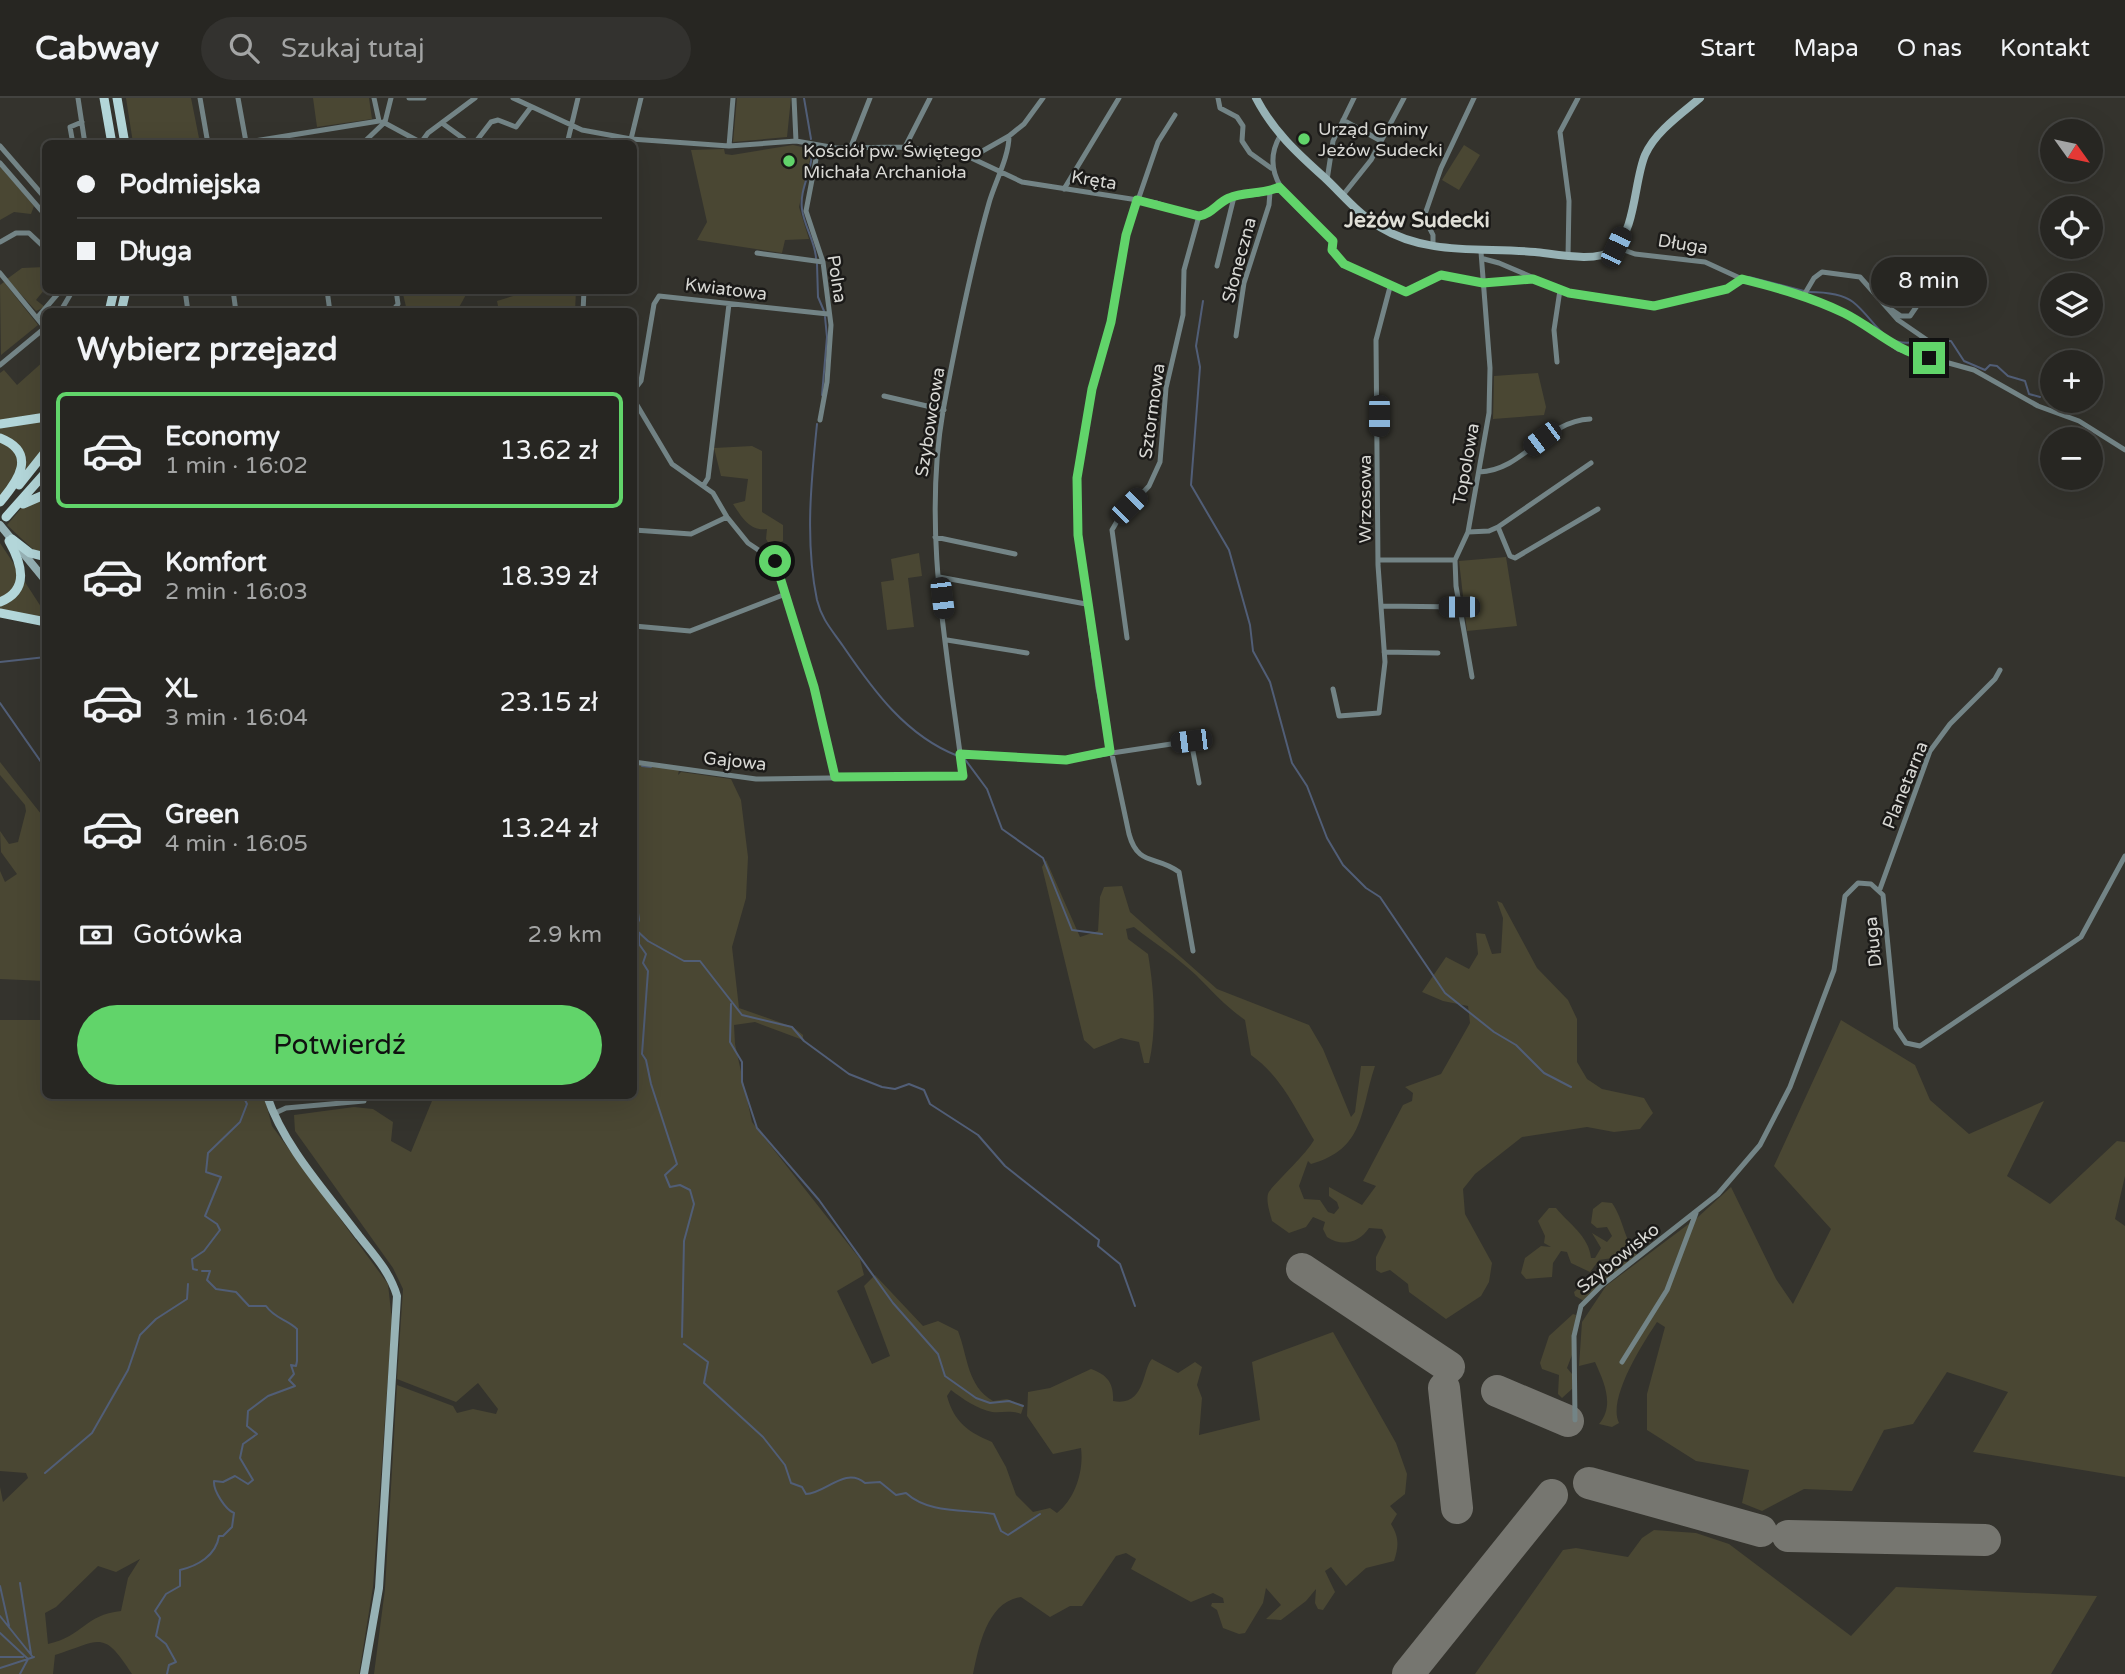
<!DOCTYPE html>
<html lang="pl">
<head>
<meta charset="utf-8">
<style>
	:root { --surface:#272622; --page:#33322f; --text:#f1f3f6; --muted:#a4a5a5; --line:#434340; --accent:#61d46a }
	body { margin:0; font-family:"Varela Round",sans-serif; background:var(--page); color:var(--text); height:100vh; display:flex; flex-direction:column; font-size:26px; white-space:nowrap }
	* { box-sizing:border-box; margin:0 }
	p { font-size:23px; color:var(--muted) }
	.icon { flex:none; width:38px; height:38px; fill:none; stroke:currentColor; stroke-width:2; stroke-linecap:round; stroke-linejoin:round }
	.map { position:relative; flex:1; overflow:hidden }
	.panel { position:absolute; left:42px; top:210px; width:595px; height:791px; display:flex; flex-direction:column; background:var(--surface); border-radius:10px; box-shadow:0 7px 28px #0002,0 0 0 2px var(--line) }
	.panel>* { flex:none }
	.top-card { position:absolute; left:42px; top:42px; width:595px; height:154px; border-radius:10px; box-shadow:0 7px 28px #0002,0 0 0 2px var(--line); display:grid; align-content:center; height:154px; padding:0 35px; background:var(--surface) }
	.needle { width:46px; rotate:123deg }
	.tools { position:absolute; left:2040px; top:21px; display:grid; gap:14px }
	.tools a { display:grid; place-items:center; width:63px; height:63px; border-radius:50%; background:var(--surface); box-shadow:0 7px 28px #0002,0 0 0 2px var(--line); font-size:35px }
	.end { position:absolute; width:32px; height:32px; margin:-16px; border:9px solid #61d46a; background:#111; box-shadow:0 0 0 4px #111 }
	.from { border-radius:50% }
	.bubble { position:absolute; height:49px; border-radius:24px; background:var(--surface); box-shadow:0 7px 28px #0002,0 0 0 2px var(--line); font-size:23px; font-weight:600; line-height:49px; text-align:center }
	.car { position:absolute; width:21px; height:42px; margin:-21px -10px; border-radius:9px; box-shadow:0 0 5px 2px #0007; background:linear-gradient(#222 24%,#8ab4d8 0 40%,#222 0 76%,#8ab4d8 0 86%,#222 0) }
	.top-card b { display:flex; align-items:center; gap:24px; height:66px; font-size:26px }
	.top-card b+b { border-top:2px solid var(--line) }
	.top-card i { width:18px; height:18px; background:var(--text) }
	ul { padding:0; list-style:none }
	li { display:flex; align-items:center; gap:21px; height:116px; margin:0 14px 10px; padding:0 21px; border:4px solid transparent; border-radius:10px }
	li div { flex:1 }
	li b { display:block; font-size:26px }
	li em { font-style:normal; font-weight:600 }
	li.on { border-color:var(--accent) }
	li>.icon { width:63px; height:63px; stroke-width:1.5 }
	h2 { padding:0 35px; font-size:32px; line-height:84px }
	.pay { display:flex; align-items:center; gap:18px; height:77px; padding:0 35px; font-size:26px }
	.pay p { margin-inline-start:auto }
	.button { display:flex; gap:14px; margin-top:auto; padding:14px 35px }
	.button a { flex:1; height:80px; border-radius:42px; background:var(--accent); color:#111; font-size:28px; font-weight:600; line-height:80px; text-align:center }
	header { display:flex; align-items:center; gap:42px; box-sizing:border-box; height:98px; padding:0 35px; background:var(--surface); border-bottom:2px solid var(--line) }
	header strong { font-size:33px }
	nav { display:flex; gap:38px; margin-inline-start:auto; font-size:24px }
	.search { width:490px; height:63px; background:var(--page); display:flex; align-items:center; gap:18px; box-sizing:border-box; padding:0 24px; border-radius:38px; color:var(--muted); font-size:26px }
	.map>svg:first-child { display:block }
	.green { fill:#4a4733; fill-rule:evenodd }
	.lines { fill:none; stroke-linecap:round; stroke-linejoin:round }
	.stream { stroke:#515e77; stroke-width:2 }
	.runway { stroke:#767670; stroke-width:32 }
	.street { stroke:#738486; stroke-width:5 }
	.secondary { stroke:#97b2b5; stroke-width:8 }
	.primary { stroke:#b3d6d9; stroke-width:9 }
	.route { stroke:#61d46a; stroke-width:9 }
	.poi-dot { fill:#61d46a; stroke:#1b1a18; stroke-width:2.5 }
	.labels { text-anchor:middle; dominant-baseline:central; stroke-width:5; stroke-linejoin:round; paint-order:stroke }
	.poi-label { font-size:18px; fill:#d8d8d4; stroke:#1b1a18; text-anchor:start }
	.street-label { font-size:18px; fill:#d8d8d4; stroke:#1b1a18 }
	.quarter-label { font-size:21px; font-weight:bold; fill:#e0dfd7; stroke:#1b1a18 }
</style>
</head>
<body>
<header>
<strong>Cabway</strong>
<div class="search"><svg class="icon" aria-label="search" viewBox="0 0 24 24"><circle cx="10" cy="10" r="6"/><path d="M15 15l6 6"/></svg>Szukaj tutaj</div>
<nav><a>Start</a><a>Mapa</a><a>O nas</a><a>Kontakt</a></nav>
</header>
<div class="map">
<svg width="2125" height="1576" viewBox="0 0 2125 1576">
	<rect width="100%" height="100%" fill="#34332d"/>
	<path class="green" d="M126 0H191L200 45H133Z
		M313 0H369L372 21 317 29Z
		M737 0H791L787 39 733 44Z
		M793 47 802 49 806 58 810 53 811 57 799 109 809 141 785 142 782 155 697 142 707 124 691 52 724 51 725 56 732 57Z
		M1464 47 1480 57 1459 92 1442 82Z
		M0 68 34 108 31 116 14 114 0 122Z
		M45 169V191L36 202 45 209 36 213 7 181 22 170Z
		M4 184 38 227 1 257 0 187Z
		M420 192H468V193L457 213H407L403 196Z
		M517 193H576L575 213H499L497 203 513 198Z
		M45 262V316L0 324V275L4 272 17 287Z
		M1538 275 1546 309 1544 317 1493 321 1494 278Z
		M45 321V348L25 375 23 362 0 338V329Z
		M0 342 14 352 20 369 0 400Z
		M752 348 762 353V414L783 427V443L770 448 766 441 767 431C750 434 741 418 733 406L745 403 748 381 721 378 714 350Z
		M45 398V457L38 456 7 427 24 407Z
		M0 445 20 475 14 492 0 501Z
		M919 455 922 478 908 480 914 529 887 532 881 484 894 482 891 461Z
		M1506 459 1517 528 1467 533 1459 463Z
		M23 481 45 515V522L0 513V506Z
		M0 664 45 721V883L0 881V773L5 784 17 776 1 754 0 733 9 746 18 744 26 713 25 707 0 677Z
		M634 666 679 672 678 677 681 674 731 681 741 702 748 759 746 800 732 849 739 910 793 929 803 937V942L755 924 734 927 735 946 752 1024 860 1161 864 1177 837 1193 872 1266 890 1258 864 1188 875 1177 923 1228 938 1223 958 1233C968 1259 967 1288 993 1303L1007 1301 1024 1307 1021 1316C1010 1312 1002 1315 992 1314 977 1311 963 1301 951 1292L947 1298C954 1324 968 1334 992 1344L1006 1369 1016 1397 1033 1414 1050 1410 1057 1415C1075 1401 1084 1373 1081 1350L1053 1356 1027 1318 1028 1294 1050 1290 1091 1271C1108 1277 1114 1286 1113 1303 1146 1309 1142 1271 1152 1261L1178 1275 1195 1264 1202 1269 1197 1287 1202 1300 1199 1337 1260 1322 1252 1264 1333 1234 1396 1345 1407 1376 1405 1396 1390 1408 1397 1416 1391 1426C1399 1439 1399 1448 1394 1463L1366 1470 1346 1488 1331 1469 1325 1473 1335 1494 1323 1512 1318 1511 1315 1505 1316 1491 1306 1503 1281 1522 1266 1521 1281 1507 1266 1490 1263 1505 1245 1535 1239 1536 1223 1530 1217 1512 1211 1508 1212 1505H1224L1223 1500 1213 1495 1191 1504 1131 1471 1136 1461 1126 1455 1116 1458 1082 1508H1070L1050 1519 1021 1499C987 1504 979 1548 973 1576H374L385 1491 397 1287 453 1308 457 1315 473 1311 496 1316 498 1311 478 1285 456 1304 397 1281 403 1191 393 1170 295 1033 294 1017 354 1009 373 1011 393 1024 391 1043 411 1054 434 998H634Z
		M1046 762 1080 839 1098 833 1100 799 1104 789 1122 788 1130 814 1217 891 1309 927 1323 951 1351 1019 1355 1014 1361 968H1375C1360 1013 1365 1051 1311 1066L1308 1063 1299 1088 1304 1101 1320 1102 1328 1114 1334 1116 1339 1110 1337 1104 1329 1098V1089L1362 1107 1376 1088 1363 1083 1403 1007 1412 1003 1413 995 1405 989 1441 976 1470 925 1468 908 1443 903 1422 894 1446 859 1469 871 1478 856 1476 835 1485 836 1492 856 1501 855 1503 820 1497 803 1502 805 1537 870 1568 902 1577 921V964L1587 981 1602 991 1644 1000 1653 1015 1640 1031 1614 1034 1587 1029 1522 1039 1475 1076 1463 1091 1465 1116 1492 1165 1489 1184 1481 1198 1446 1221 1409 1194 1408 1186 1390 1172 1381 1175 1376 1172V1159L1386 1139 1382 1131 1369 1130C1359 1145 1342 1149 1327 1139L1323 1131 1325 1124 1313 1119 1306 1129 1289 1135 1272 1123C1270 1115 1266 1104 1268 1096 1269 1090 1306 1057 1314 1042 1295 1011 1282 979 1251 957L1245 922C1224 907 1213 894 1196 877 1177 859 1154 845 1134 829L1126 831 1128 841 1148 856C1154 891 1157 930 1149 965H1144L1139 944 1121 940 1094 951 1084 942 1042 769Z
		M45 909 46 998H264L272 1028 388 1186 392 1223 373 1489 359 1576H132C103 1531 101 1542 55 1557L53 1576H0V1389L3 1404 28 1380 26 1375 0 1373V922H41ZM140 1461 128 1480 121 1513C84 1517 84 1538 48 1546L45 1515 56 1509 98 1468 116 1474Z
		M1841 922 1915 967 1930 1002 1969 1036 2044 1003 2007 1078 2050 1106 2117 1043 2125 1044V1078L2115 1121 2125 1128V1379L1973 1354 2008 1294 1947 1274 1913 1326 1884 1332 1852 1393 1804 1391 1762 1413 1742 1405 1749 1372 1696 1363 1647 1332V1296L1665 1229 1657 1224C1643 1245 1607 1301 1619 1325L1612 1329 1599 1326C1615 1307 1604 1284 1595 1264L1579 1268 1582 1224 1606 1188 1698 1119 1731 1089 1776 1181 1793 1206 1831 1131 1774 1068Z
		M1602 1104 1612 1105C1624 1122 1624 1143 1638 1158L1584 1203 1575 1198 1574 1194C1587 1183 1601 1170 1615 1162L1613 1160 1599 1162 1590 1174 1571 1165 1567 1154 1561 1153 1553 1165 1552 1179 1526 1181 1521 1175 1525 1160 1541 1148 1551 1149 1544 1145 1545 1138 1538 1123 1549 1110H1556C1569 1126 1589 1138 1591 1160H1595L1601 1150 1592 1135 1607 1144 1612 1138 1607 1129 1597 1130 1591 1125 1593 1111Z
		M1573 1216 1576 1217 1572 1257 1567 1270 1572 1276V1291L1562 1300 1558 1296 1559 1277 1542 1271 1540 1265 1549 1238Z
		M1654 1432 1696 1435 1729 1446 1851 1538 1896 1489 2097 1498 2051 1576H1475L1563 1452 1576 1450 1628 1459 1642 1440Z"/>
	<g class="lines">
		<path class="stream" d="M804 0 811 41
			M812 50C814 71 799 90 802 111 804 128 815 143 816 160
			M817 166 818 199 824 213
			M1749 179 1804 193
			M1809 194C1823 194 1841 195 1853 204 1875 221 1882 250 1915 244
			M1203 203 1196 248 1200 269 1191 387 1229 452 1250 527 1253 553 1270 584 1292 665 1307 688 1327 740 1343 767 1366 790 1380 799 1445 895 1494 934 1516 947 1544 975 1571 989
			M1935 243H1951L1964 263 1985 272 1990 267 1997 268 2008 278 2025 283 2029 296 2040 299
			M822 297 827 239 825 219
			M817 326C811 384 805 444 817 502 822 522 832 532 843 548 873 592 906 638 958 658
			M0 564 46 559
			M0 605 46 671
			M964 660 987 691 1002 731 1043 760 1072 832 1102 836
			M634 667 638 668
			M642 668 651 669
			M634 805 637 808 639 822 635 831 648 843 684 863H700L742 917 792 929 804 943 849 976 882 989 895 991 909 986 924 992 930 1006 978 1037 1005 1068 1099 1142 1098 1148 1120 1166 1135 1208
			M639 835V846L646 856 643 865 648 873 642 956 646 962 651 986 677 1066 665 1077 670 1089 680 1087 690 1092 694 1106 684 1143 682 1239
			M731 906 730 944 742 964V984L757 1030 819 1102 893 1205 938 1256 945 1278 976 1300 990 1305 1009 1303 1023 1308
			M197 1172 193 1171 192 1161 204 1153 220 1132 217 1126 205 1118 221 1079 206 1074 208 1055 240 1024 247 1006 243 998
			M684 1246 708 1264 704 1285 763 1339 785 1367 791 1385 802 1389 806 1396C825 1396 845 1368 865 1385L880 1384 896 1397 906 1395C929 1416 964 1411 994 1416L1001 1433 1008 1437 1040 1416
			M45 1375 92 1335 128 1272 140 1237 156 1221 187 1201 188 1186
			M20 1485 31 1556
			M0 1488 9 1528
			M0 1518 32 1558
			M0 1535 28 1561 20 1576
			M0 1559H23
			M0 1570 34 1559
			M167 1576 169 1567 176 1564 166 1546 156 1538 160 1520 155 1513 166 1496 180 1488V1472C197 1468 216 1458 219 1438H223L232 1429 234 1415C226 1412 213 1393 214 1383L223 1384 235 1378 248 1386 253 1382 240 1360 243 1346 257 1336 247 1328 248 1313 268 1298 295 1288 289 1282 294 1276 291 1267 296 1268 297 1263V1231C287 1221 275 1221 266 1208H249L236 1194 216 1191 207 1182 210 1173H202"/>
		<path class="runway" d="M1302 1171 1449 1269
			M1444 1290 1457 1410
			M1497 1293 1568 1323
			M1589 1385 1761 1433
			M1788 1438 1985 1442
			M1408 1576 1552 1397"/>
		<path class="street" d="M78 0 85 46
			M200 0 208 46
			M238 0 246 44
			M409 0H424
			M513 0 582 32 631 41 729 48 796 43 836 50 905 49 965 58 979 55 1009 38 1024 26 1043 0
			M794 0 796 43
			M1218 0 1220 10 1237 19 1243 28 1242 43 1250 55 1271 70
			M1175 17 1158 44 1126 137 1111 224 1092 291 1077 380 1078 437 1098 590 1129 736C1138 769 1157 757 1179 774L1193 853
			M1343 22 1381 43
			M383 24 420 44
			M442 25 464 41 460 46
			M1280 38C1254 83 1305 115 1333 143L1332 152 1344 166 1406 194 1441 177 1483 185 1533 181
			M631 41 641 0
			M73 46 70 29 82 24
			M236 46 379 23 374 0
			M362 46 385 24 391 0
			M420 46 428 35 475 0
			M474 46 491 24 498 22 516 29 531 9
			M567 46 578 0
			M815 47 817 56 806 113 823 164 831 227 827 284 820 322
			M0 48 46 101
			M729 48 733 0
			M905 49 930 0
			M850 51 870 0
			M967 58 1022 84 1157 105 1195 118 1208 116 1230 99 1259 96 1279 89
			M0 65 46 118
			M1327 82 1333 43 1354 0
			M1064 91 1119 0
			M1343 97 1371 62 1404 0
			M0 144 16 135H29L46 151
			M1433 147V137L1424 119 1441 70 1474 0
			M1616 149 1635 156 1705 164 1742 181 1804 197 1860 224 1898 251 1974 272 2038 308 2079 323 2125 352
			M757 155 823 164
			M1568 159 1569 103 1560 34 1578 0
			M1484 161 1499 165 1569 195 1647 208 1727 191 1742 181
			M1217 168 1234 99
			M0 175 45 230
			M185 192 188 214
			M233 192 236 214
			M327 192 330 214
			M1804 197 1814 180 1822 174 1860 179 1898 222 1927 242 1929 260
			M1892 212 1901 218H1910L1921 202 1930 179
			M60 214 73 192
			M381 214 394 211 398 206 396 192
			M583 214 584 192
			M37 220 61 192
			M1236 238 1244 185 1269 107 1270 94
			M1557 264 1554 232 1560 192
			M0 267 46 229
			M634 292 641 283 654 206 659 198 828 216
			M884 298 944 312
			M634 302 672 366 713 395 727 419 748 445 775 463 814 589 835 679
			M1479 374C1523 373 1545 323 1590 321
			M703 388 708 380 729 206
			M1498 429 1510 458 1515 460 1598 411
			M634 432 691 436 727 419
			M1468 434 1489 433 1498 429 1591 365
			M935 439 1015 456
			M1378 462H1455
			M939 479 1086 506
			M1383 508 1459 509
			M634 528 690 533 783 497
			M1127 540 1112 432 1119 420 1149 388 1160 364 1166 290 1183 217 1184 172 1199 118
			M947 542 1027 555
			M1384 554 1438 555
			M1472 579 1456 488 1455 462 1468 434 1489 315 1490 270 1481 154
			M1333 591 1339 618 1379 615 1385 564 1378 467 1376 242 1390 189
			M960 656 1066 662 1191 643 1199 685
			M634 664 756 681 963 678C948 557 922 434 943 313 956 243 970 172 989 105 995 84 1009 59 1009 38
			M1880 791 1930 653 1950 626 1995 581 2000 572
			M273 1016 286 1010 364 1003
			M1622 1264 1667 1192 1696 1115
			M1575 1322 1574 1238 1581 1208 1601 1188 1718 1096 1760 1047 1790 989 1834 872 1845 798 1858 785 1871 786 1883 797 1896 930 1906 945 1920 948 2081 839 2125 758"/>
		<path class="secondary" d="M1256 0C1273 33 1297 55 1325 80 1342 96 1359 117 1380 129 1427 158 1483 149 1535 154 1555 156 1597 165 1613 152 1636 133 1634 83 1645 57 1655 34 1681 16 1700 0
			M0 427 46 483
			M267 998C284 1049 327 1095 359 1138 374 1157 390 1174 397 1198L379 1490 364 1576"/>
		<path class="primary" d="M104 0 112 46
			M117 0 125 46
			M109 214 114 192
			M121 214 126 192
			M0 326 46 319
			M0 340C38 355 18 383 0 404
			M19 387 46 353
			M23 406 46 396
			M6 419 46 374
			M12 441 30 455 46 459
			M0 504C30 492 22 466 9 443
			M0 515 46 524"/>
	</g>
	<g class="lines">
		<path class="route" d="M775 463 814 589 835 679 963 678 960 656 1066 662 1110 653 1078 437 1077 380 1092 291 1111 224 1126 137 1137 102 1199 118C1212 116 1217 105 1229 100 1244 93 1263 97 1279 89L1333 143 1332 152 1344 166 1406 194 1441 177 1483 185 1533 181 1569 195 1654 208 1727 191 1742 181C1778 190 1811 199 1844 215 1874 230 1895 253 1929 260"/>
	</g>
	<g class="poi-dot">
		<circle cx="1304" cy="41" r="7"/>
		<circle cx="789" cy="63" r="7"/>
	</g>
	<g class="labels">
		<g class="poi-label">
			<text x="1318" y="31">Urząd Gminy<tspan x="1318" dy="21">Jeżów Sudecki</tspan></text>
			<text x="803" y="53">Kościół pw. Świętego<tspan x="803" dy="21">Michała Archanioła</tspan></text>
		</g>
		<g class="street-label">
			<text transform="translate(1094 82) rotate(9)">Kręta</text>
			<text transform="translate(1683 146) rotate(9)">Długa</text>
			<text transform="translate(1239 162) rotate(-75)">Słoneczna</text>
			<text transform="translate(837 181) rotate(81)">Polna</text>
			<text transform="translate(726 191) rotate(7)">Kwiatowa</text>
			<text transform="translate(1152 313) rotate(-82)">Sztormowa</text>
			<text transform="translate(930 324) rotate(-81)">Szybowcowa</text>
			<text transform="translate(1466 366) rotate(-80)">Topolowa</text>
			<text transform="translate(1365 401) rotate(-90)">Wrzosowa</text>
			<text transform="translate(735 663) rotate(6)">Gajowa</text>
			<text transform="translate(1905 687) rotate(-68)">Planetarna</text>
			<text transform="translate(1873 844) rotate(-96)">Długa</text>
			<text transform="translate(1618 1160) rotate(-39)">Szybowisko</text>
		</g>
		<g class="quarter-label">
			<text x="1417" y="122">Jeżów Sudecki</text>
		</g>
	</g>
</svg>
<div class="tools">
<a><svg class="needle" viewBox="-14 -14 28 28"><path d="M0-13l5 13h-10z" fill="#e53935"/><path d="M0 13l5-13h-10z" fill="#a4a5a5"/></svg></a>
<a><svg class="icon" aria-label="locate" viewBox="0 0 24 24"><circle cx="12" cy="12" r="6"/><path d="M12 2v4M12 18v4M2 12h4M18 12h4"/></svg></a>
<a><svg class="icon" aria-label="layers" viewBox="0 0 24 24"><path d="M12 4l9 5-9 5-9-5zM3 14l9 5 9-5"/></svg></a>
<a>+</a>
<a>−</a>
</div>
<i class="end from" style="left:775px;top:463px"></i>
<i class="end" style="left:1929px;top:260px"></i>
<div class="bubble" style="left:1871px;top:159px;width:116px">8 min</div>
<i class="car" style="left:1616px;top:149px;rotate:25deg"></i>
<i class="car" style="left:1379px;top:318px;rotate:180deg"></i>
<i class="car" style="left:1542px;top:341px;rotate:233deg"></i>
<i class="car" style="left:1129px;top:408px;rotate:45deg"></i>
<i class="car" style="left:942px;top:500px;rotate:173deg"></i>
<i class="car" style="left:1459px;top:509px;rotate:270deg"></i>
<i class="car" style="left:1191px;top:643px;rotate:263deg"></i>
<div class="top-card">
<b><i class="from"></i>Podmiejska</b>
<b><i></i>Długa</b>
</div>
<section class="panel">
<h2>Wybierz przejazd</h2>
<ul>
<li class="on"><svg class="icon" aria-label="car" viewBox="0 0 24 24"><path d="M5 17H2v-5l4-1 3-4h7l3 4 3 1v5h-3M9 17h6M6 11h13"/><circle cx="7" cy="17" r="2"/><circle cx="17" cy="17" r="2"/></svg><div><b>Economy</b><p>1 min · 16:02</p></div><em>13.62 zł</em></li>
<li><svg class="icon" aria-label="car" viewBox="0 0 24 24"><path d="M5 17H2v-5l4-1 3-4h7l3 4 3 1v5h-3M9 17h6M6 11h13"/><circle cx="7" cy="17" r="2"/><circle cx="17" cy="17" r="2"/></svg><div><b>Komfort</b><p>2 min · 16:03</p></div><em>18.39 zł</em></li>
<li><svg class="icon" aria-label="car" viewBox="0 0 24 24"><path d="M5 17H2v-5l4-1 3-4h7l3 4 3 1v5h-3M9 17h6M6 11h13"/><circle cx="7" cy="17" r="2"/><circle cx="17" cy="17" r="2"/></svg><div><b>XL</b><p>3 min · 16:04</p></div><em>23.15 zł</em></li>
<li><svg class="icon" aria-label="car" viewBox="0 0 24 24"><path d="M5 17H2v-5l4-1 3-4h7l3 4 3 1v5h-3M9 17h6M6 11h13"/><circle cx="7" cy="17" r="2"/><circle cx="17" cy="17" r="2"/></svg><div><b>Green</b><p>4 min · 16:05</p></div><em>13.24 zł</em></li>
</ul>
<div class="pay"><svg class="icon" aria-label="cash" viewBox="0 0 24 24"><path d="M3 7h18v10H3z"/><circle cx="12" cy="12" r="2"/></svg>Gotówka<p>2.9 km</p></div>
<div class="button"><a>Potwierdź</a></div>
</section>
</div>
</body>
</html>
